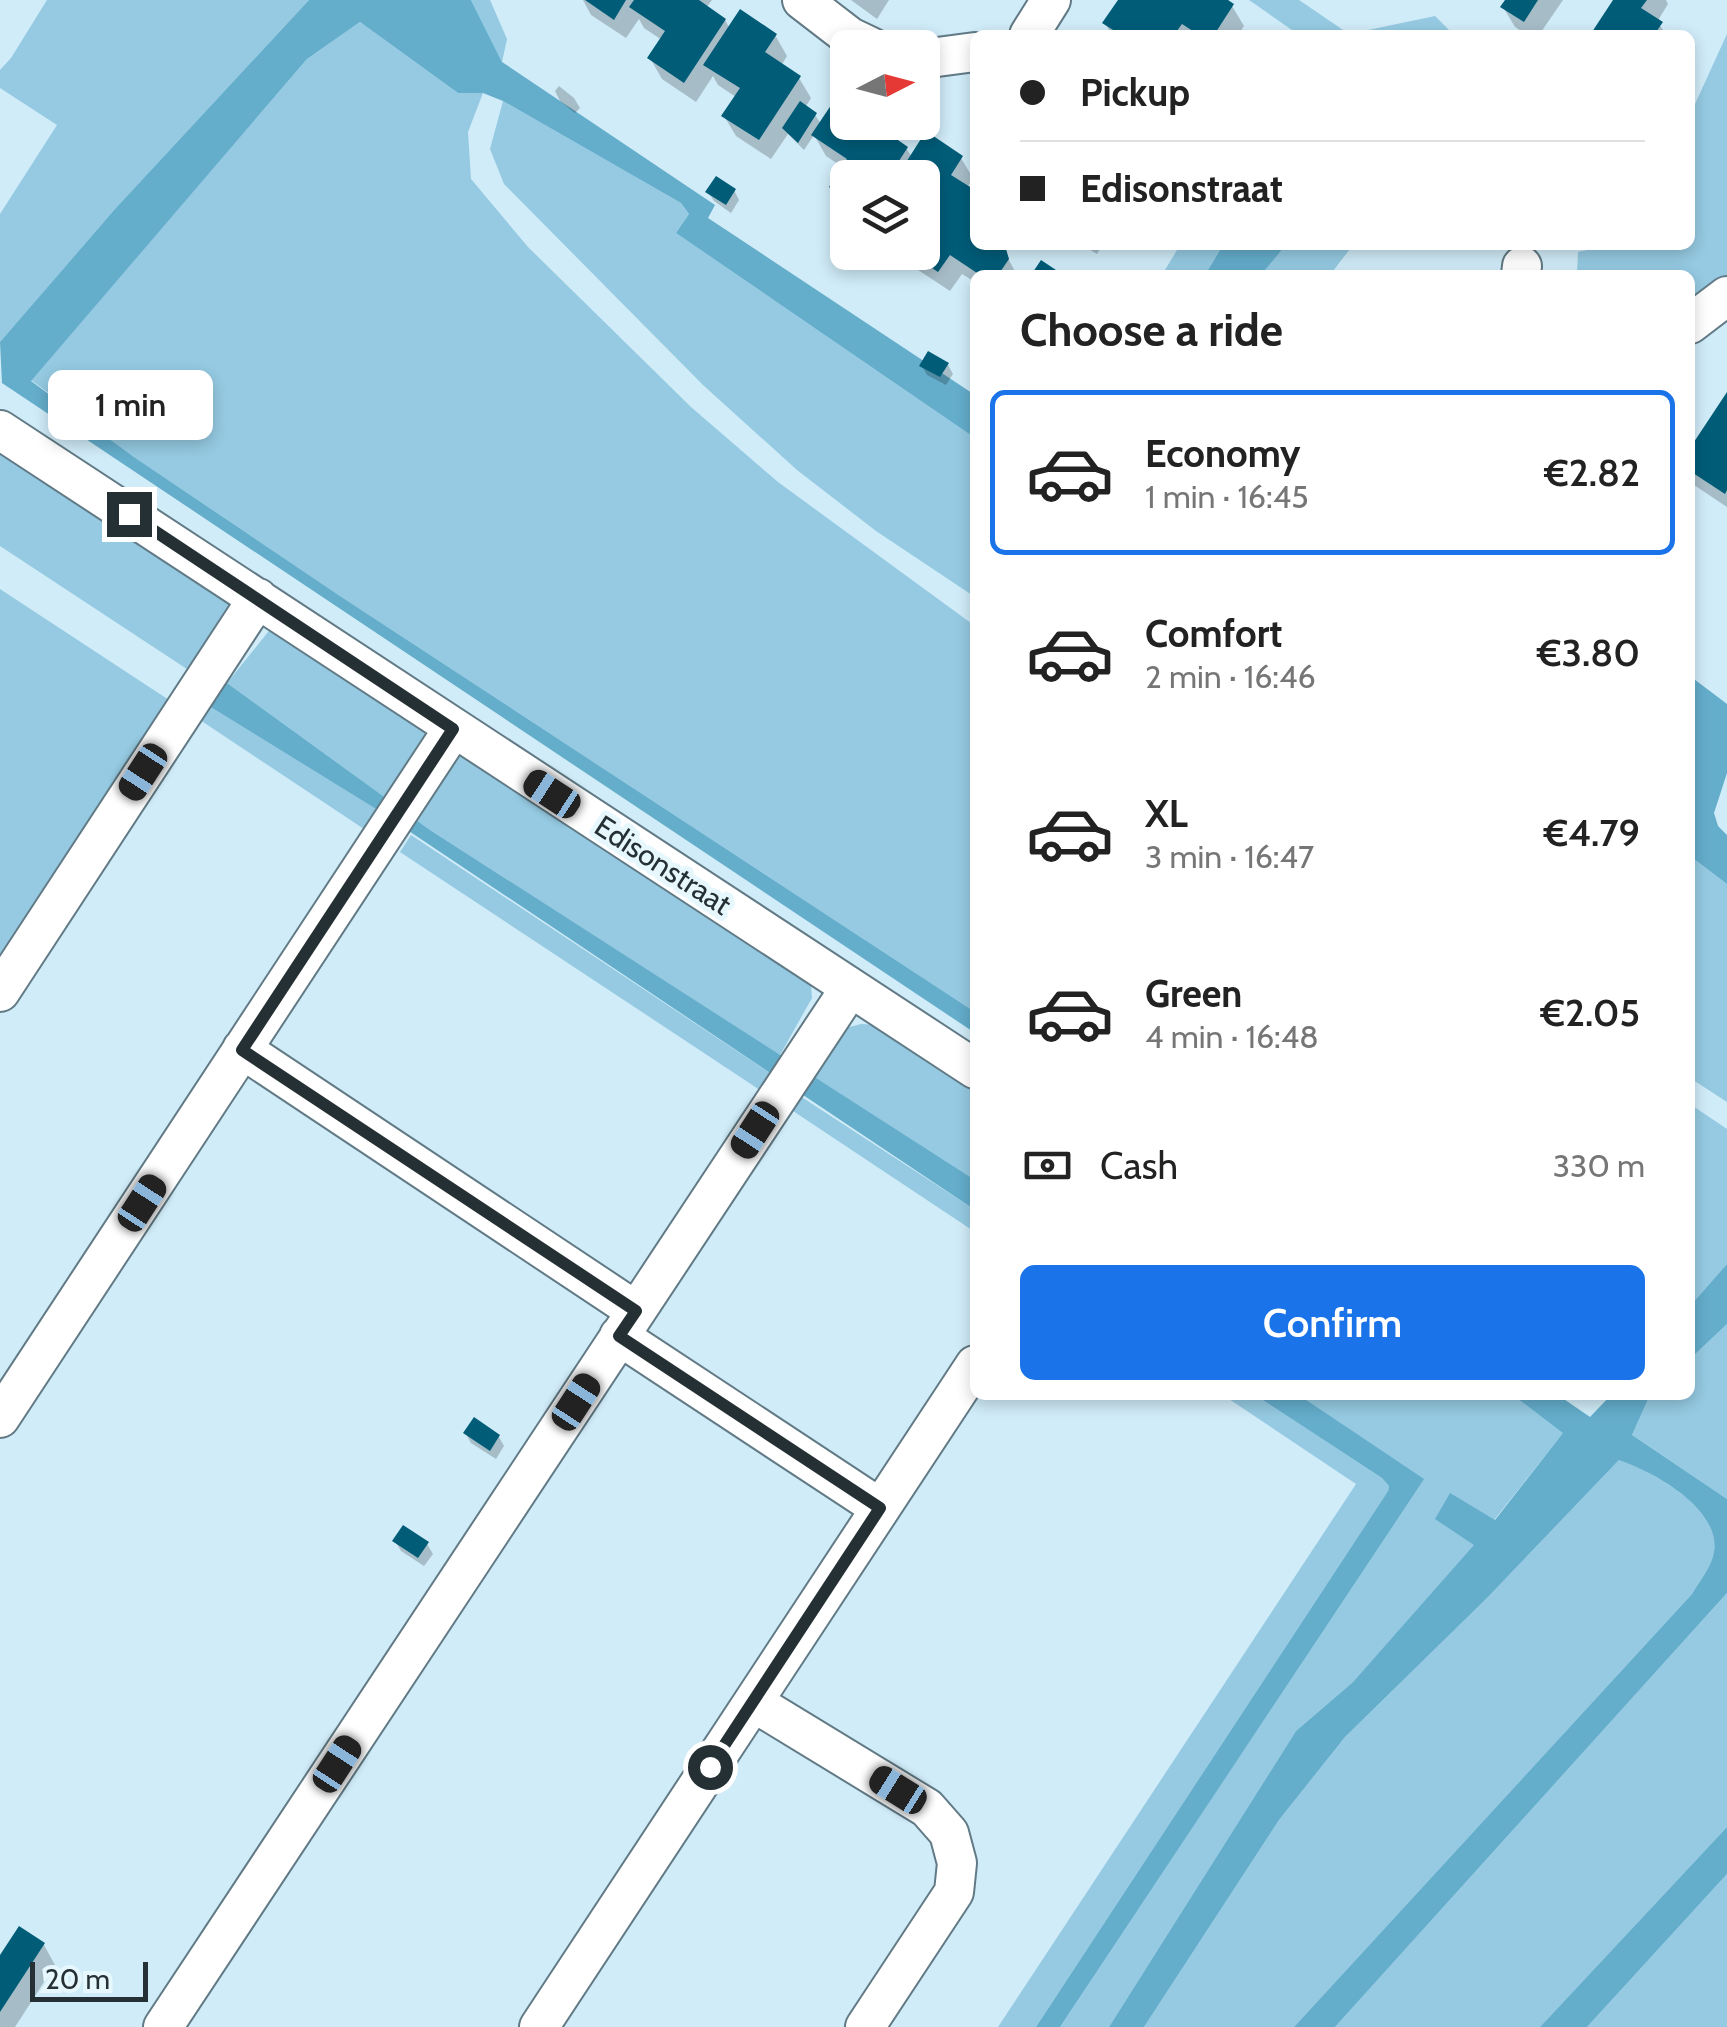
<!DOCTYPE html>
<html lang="en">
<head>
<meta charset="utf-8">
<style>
	:root { --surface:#fff; --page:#f6f6f6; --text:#222; --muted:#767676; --line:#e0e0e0; --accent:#1a73e8 }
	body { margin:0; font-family:Cabin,sans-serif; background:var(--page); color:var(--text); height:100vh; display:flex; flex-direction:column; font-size:38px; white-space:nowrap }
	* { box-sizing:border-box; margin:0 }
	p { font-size:32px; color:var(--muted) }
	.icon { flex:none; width:55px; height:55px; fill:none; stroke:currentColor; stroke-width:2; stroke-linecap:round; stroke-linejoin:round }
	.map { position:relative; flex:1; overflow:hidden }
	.side { position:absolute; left:970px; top:270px; width:725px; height:1130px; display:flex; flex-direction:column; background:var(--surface); border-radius:15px; box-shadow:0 5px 15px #0003 }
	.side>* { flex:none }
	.guide { position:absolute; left:970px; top:30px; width:725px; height:220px; border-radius:15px; box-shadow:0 5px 15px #0003; display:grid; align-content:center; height:220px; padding:0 50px; background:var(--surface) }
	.needle { width:65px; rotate:84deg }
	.fabs { position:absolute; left:830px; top:30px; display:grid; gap:20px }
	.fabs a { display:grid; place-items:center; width:110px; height:110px; border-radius:15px; background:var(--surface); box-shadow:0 5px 15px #0003; font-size:50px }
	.scale { position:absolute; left:30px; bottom:25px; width:118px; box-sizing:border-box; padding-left:10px; border:5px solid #253034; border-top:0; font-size:28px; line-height:35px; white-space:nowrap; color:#253034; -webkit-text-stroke:8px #e7f7fe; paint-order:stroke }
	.end { position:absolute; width:45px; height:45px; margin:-22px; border:12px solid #253034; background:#fff; box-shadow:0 0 0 5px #fff }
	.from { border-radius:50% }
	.bubble { position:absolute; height:70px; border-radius:15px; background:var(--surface); box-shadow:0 5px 15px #0003; font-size:32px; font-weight:600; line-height:70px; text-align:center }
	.car { position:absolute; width:30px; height:60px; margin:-30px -15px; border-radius:12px; box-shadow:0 0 8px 2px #0007; background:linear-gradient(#222 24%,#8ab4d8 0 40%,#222 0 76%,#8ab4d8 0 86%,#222 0) }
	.guide b { display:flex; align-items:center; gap:35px; height:95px; font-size:38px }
	.guide b+b { border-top:2px solid var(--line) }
	.guide i { width:25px; height:25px; background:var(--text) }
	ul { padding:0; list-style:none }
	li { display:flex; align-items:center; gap:30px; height:165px; margin:0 20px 15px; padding:0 30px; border:5px solid transparent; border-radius:15px }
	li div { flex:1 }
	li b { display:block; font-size:38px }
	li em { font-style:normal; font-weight:600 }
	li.active { border-color:var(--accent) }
	li>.icon { width:90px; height:90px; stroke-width:1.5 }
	h2 { padding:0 50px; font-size:45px; line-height:120px }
	.pay { display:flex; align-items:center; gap:25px; height:110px; padding:0 50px; font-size:38px }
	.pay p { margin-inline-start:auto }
	.action { display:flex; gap:20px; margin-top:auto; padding:20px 50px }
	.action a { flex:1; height:115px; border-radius:15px; background:var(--accent); color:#fff; font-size:40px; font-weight:600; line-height:115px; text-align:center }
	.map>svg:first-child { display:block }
	.green { fill:#95cae2 }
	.water { fill:#64adcb }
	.shadow { fill:#0003 }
	.building { fill:#015c78 }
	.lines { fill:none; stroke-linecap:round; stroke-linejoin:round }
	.minor-casing { stroke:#617a85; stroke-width:42 }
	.minor { stroke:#fff; stroke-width:38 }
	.route { stroke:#253034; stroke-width:12 }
	.labels { text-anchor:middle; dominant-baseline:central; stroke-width:10; stroke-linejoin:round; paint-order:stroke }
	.street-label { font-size:30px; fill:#253034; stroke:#e7f7fe }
</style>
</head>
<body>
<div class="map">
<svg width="1727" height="2027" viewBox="0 0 1727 2027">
	<rect width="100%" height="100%" fill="#d0ecf8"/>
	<path class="green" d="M47 0H309L115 209 0 342V214L57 125 0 88V70L11 58Z
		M471 0H490L507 39 502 62Z
		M1249 0H1299L1349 34 1435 16 1454 35H1299Z
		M360 22 458 93H483L468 132 471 179 528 247 691 407 778 482 975 626V1012L340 596 134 457 31 380 307 59Z
		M1727 34V286L1690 321V275H1577L1578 252 1610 245H1690V115Z
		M503 101 681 203 689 214 676 233 975 438V597L876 531 797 470 703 385 504 184 490 149Z
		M1180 245H1223L1205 275H1162Z
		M1286 245H1353L1330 275H1261Z
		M0 442 243 608 199 677 0 546Z
		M0 589 169 700 0 955Z
		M276 622 810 971 812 998 780 1055 430 830 227 683Z
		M209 706 376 809 364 829 200 720Z
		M411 835 773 1075 766 1094 400 852Z
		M1690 856 1727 884V1102L1690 1078Z
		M861 1024 879 1025 975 1086V1180L808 1073 842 1029Z
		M800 1096 975 1210V1232L790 1109Z
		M1690 1104 1727 1129V1264L1690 1306Z
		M1727 1324V1499L1632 1435 1650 1395H1690V1359Z
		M1223 1395H1255L1382 1478 1389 1486 1388 1491 1036 2027H998L1356 1484Z
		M1299 1395H1513L1564 1432 1494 1520 1450 1494 1475 1545 1353 1682 1296 1731 1109 2027H1060L1423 1479Z
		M1620 1459C1654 1474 1721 1508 1714 1552 1712 1566 1699 1582 1692 1594L1294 2027H1144L1279 1820 1345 1737 1487 1598Z
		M1727 1593V1827L1540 2027H1335Z
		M1727 1874V2027H1587Z"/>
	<path class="water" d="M309 0H471L502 62 715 205 708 218 975 395V438L676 233 689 214 681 203 503 101 483 93H458L360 22 307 59 31 381 134 457 340 596 975 1012V1033L2 383 0 342 115 209Z
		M1223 245H1286L1261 275H1205Z
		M1690 676 1727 704V773L1714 813 1718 826 1727 835V884L1690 856Z
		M227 683 430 830 975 1180V1210L376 809 209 706Z
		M1727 1264V1324L1690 1359V1306Z
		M1255 1395H1299L1424 1479 1060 2027H1036L1388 1491 1389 1486 1382 1478Z
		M1513 1395H1558L1590 1417 1611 1395H1650L1632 1435 1727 1499V1593L1335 2027H1294L1692 1594C1699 1582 1712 1566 1714 1552 1721 1509 1654 1472 1619 1460L1487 1598 1345 1737 1279 1820 1144 2027H1109L1296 1731 1353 1682 1474 1545 1435 1519 1450 1493 1495 1520 1563 1433Z
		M1727 1827V1874L1587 2027H1540Z"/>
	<path class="shadow" d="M583 0H712L706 8 725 20 730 29 775 35 787 56 781 66 799 78 811 98 805 108 815 115 821 124 893 122 895 126 888 136 906 148 912 157 961 158 973 178 967 188 975 193V245H995L1004 251 1017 275H975V282L962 274 950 291 915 268 906 252H922V178H848V210L832 187 844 168 826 156 814 135 804 150 788 134 771 159 736 136 724 116 736 97 718 85 713 76 696 102 662 79 650 58 662 40 644 28 639 19 626 38 591 15Z
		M851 0H889L877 19Z
		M1121 0H1223L1232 6 1244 26 1238 35H1112L1105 23Z
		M1508 0H1563L1539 35H1527L1515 27 1503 7Z
		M1616 0H1666L1668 4 1657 22 1667 35H1593Z
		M559 86 574 98 580 108 575 113 560 101 555 91Z
		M734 190 739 200 731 213 714 201 708 192Z
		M1082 245H1103L1097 254Z
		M948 365 953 374 946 385 927 375 922 366Z
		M1727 397V507L1694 485 1690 478V453Z
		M466 1434 499 1437 504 1446 496 1459 471 1443Z
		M395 1541 427 1544 433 1554 424 1566 401 1551Z
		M44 1945 55 1965 15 2027H0V1960Z"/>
	<path class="building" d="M585 0H626L614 20Z
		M634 0H699L726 19 684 83 647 58 665 31 629 7Z
		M1118 0H1228L1234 4 1214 35H1199L1182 24 1174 35H1121L1102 23Z
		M1505 0H1538L1524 22 1500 7Z
		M1613 0H1647L1641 8 1663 22 1654 35H1590Z
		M740 9 777 34 765 52 801 76 759 140 721 116 740 88 703 65Z
		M848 80V122H872L908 147 888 178H848V199L829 187 847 159 811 135Z
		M800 101 817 113 798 143 782 128Z
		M926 131 963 156 951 175 975 190V245H1000L1006 249 1009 259 998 275H980L950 255 938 272 908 252H922V178H896Z
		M716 176 736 189 726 205 705 192Z
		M1041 260 1056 270 1052 275H1031Z
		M928 351 949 363 940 377 919 366Z
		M1727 392V490L1725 494 1690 471V448Z
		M474 1417 500 1435 490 1451 463 1433Z
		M403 1525 429 1542 418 1558 392 1541Z
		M19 1926 45 1943 0 2012V1955Z"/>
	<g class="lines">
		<defs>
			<path id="minor" d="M802 0 850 37 873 48
				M1029 35 1051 0
				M922 59 975 52
				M1521 275 1522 266
				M1690 324 1727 296
				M0 430 975 1069
				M0 992 258 598
				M242 1049 636 1311
				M619 1336 880 1508
				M0 1418 453 729
				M753 1702 927 1808 949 1833 957 1863 954 1892 865 2027
				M163 2027 850 988
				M539 2027 975 1365"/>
		</defs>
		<use href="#minor" class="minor-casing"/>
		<use href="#minor" class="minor"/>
	</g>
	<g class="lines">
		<path class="route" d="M129 514 453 729 242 1050 636 1311 619 1336 880 1508 710 1767"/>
	</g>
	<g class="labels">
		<g class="street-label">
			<text transform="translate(663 865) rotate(33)">Edisonstraat</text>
		</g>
	</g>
</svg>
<div class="fabs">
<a><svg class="needle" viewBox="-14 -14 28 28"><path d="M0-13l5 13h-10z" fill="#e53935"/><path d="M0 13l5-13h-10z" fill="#767676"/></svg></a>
<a><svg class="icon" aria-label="layers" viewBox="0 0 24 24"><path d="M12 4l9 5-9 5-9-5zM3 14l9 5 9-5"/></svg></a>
</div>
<div class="scale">20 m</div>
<i class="end from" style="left:710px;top:1767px"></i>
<i class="end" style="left:129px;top:514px"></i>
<div class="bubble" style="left:48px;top:370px;width:165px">1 min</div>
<i class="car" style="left:143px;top:772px;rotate:213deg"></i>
<i class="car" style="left:552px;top:794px;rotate:303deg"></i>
<i class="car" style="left:755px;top:1130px;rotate:213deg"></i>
<i class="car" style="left:142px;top:1203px;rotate:33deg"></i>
<i class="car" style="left:576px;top:1402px;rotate:33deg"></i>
<i class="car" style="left:337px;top:1764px;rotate:33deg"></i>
<i class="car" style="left:898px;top:1790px;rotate:302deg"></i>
<div class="guide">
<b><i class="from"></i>Pickup</b>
<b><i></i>Edisonstraat</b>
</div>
<section class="side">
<h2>Choose a ride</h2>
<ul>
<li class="active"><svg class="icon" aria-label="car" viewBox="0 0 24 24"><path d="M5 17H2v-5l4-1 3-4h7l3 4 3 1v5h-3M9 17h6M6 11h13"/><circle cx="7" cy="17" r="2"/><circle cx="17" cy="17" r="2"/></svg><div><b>Economy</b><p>1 min · 16:45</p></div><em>€2.82</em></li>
<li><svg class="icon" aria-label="car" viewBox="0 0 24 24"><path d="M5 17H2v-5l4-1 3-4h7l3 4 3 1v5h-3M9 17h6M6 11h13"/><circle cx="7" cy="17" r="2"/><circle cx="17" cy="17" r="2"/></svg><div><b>Comfort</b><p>2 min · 16:46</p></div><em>€3.80</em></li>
<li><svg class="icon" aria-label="car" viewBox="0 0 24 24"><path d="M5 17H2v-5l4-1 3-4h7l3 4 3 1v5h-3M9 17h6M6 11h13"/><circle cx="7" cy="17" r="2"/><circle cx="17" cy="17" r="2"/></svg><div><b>XL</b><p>3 min · 16:47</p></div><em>€4.79</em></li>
<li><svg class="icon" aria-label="car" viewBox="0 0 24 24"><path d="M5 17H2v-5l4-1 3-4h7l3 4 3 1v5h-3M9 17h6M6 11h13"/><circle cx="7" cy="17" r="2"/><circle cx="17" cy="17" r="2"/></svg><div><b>Green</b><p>4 min · 16:48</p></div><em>€2.05</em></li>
</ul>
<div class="pay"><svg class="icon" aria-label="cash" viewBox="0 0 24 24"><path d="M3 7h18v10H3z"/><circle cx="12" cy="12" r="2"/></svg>Cash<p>330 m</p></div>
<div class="action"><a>Confirm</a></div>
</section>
</div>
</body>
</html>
